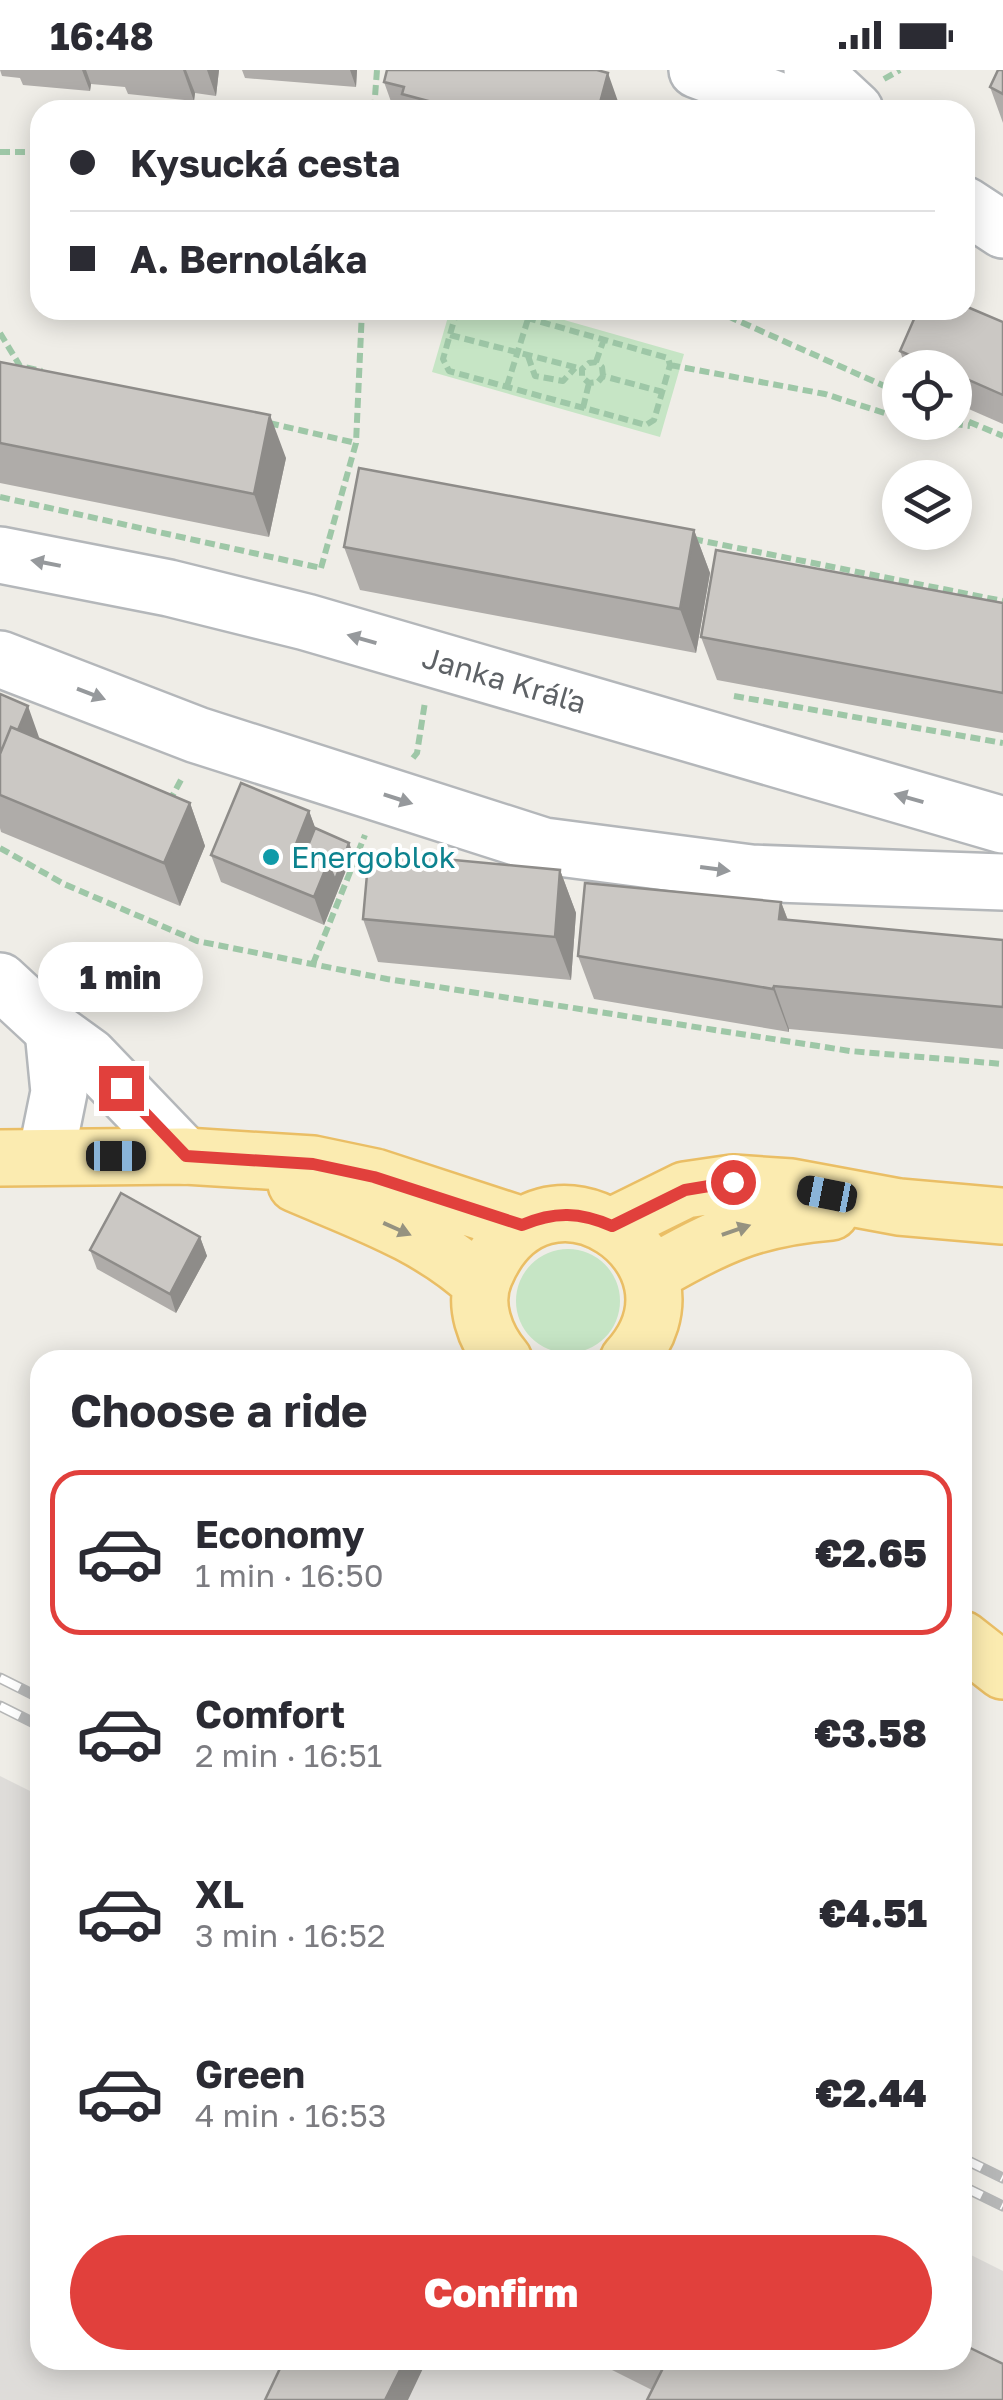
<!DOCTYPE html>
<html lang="en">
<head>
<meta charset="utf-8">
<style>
	:root { --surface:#fff; --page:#f2f2f3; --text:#2b2b33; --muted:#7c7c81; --line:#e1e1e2; --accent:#e1403c }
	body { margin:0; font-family:"Golos Text",sans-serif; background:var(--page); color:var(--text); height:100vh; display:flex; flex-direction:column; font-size:38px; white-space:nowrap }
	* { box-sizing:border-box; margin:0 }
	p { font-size:32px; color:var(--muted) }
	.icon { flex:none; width:55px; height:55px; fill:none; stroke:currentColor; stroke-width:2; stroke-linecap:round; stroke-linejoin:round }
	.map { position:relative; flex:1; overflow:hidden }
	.details { position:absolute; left:30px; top:1280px; width:942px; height:1020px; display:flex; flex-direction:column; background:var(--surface); border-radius:30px; box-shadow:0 5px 25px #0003 }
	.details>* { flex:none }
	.hud { position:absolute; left:30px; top:30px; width:945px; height:220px; border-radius:30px; box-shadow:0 5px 25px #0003; display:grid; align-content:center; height:220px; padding:0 40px; background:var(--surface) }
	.tools { position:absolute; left:882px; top:280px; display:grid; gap:20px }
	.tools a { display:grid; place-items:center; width:90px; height:90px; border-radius:50%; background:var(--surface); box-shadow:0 5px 25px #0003; font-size:50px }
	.end { position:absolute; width:45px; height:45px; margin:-22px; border:12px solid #e1403c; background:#fff; box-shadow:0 0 0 5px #fff }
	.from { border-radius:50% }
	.bubble { position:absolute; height:70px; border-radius:35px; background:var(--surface); box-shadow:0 5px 25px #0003; font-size:32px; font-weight:800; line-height:70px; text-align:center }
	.car { position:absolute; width:30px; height:60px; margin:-30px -15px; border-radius:12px; box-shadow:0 0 8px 2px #0007; background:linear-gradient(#222 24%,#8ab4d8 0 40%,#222 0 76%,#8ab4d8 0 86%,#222 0) }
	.hud b { display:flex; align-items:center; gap:35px; height:95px; font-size:38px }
	.hud b+b { border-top:2px solid var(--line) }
	.hud i { width:25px; height:25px; background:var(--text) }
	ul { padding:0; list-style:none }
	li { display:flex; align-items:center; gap:30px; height:165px; margin:0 20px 15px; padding:0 20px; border:5px solid transparent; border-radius:30px }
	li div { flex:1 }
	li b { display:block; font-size:38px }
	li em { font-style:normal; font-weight:800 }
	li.current { border-color:var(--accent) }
	li>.icon { width:90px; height:90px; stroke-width:1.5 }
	h2 { padding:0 40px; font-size:45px; line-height:120px }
	.button { display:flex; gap:20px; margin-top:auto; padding:20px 40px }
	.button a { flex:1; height:115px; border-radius:60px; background:var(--accent); color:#fff; font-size:40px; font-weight:800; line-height:115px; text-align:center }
	.status { display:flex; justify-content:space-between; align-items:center; height:70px; padding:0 50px; background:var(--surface); direction:ltr }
	.status svg { height:28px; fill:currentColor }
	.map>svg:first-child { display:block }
	.industrial { fill:#dedcd9 }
	.green { fill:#c6e5c5 }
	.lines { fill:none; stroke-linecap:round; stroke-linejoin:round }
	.minor-casing { stroke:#b4b7ba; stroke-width:60 }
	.major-casing { stroke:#eabe65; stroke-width:60 }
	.path { stroke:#9ec7a7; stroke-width:6; stroke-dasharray:10 5; stroke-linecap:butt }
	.minor { stroke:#fff; stroke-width:55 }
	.major { stroke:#fbebb0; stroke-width:55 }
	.rail-casing { stroke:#b5b6b6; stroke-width:11 }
	.rail { stroke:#fff; stroke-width:8; stroke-dasharray:22; stroke-linecap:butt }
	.wall { fill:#afaca9 }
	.shaded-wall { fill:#8e8c89 }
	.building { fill:#cbc8c4; stroke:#8e8c89; stroke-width:2.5 }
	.oneway { fill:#96999c }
	.oneway2 { fill:#959280 }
	.route { stroke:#e1403c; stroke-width:12 }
	.culture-dot { fill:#0f9aa8; stroke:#fff; stroke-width:4 }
	.labels { text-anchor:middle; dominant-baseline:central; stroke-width:8; stroke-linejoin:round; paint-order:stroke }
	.street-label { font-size:30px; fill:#5e6266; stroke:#fff }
	.culture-label { font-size:30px; fill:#0d838f; stroke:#fff; text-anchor:start }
</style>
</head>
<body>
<div class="status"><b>16:48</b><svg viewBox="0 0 49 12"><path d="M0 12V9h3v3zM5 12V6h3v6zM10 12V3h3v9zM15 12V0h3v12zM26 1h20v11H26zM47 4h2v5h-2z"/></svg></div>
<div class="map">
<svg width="1003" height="2330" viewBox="0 0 1003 2330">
	<rect width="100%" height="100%" fill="#efede7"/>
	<path class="industrial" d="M0 1706 40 1726V2290H962L963 2181 1003 2201V2330H0Z"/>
	<path class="green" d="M450 240H529L684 284 660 367 432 302Z
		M516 1231a52 52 0 1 1 104 0a52 52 0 1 1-104 0Z"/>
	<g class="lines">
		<defs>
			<g id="minor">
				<path d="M697 0 804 40"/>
				<path d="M812 0 855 40"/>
				<path d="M965 135 1003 160"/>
				<path id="s1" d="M0 485 169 518 306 552 1003 755"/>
				<path d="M0 589 197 665 544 776 751 803 1003 812"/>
				<path d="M0 911 53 960 89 986 185 1086"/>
				<path d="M46 1086 59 1022 53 960"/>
			</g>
			<path id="major" d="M0 1088 185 1086 313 1094 375 1107 522 1155
				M296 1114C361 1142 429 1165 481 1214
				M612 1156 685 1120 733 1113 791 1117 899 1137 1003 1146
				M650 1205C715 1167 755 1148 831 1142
				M504 1290C485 1268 472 1234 485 1205 542 1068 720 1189 628 1290
				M962 1569 1003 1601"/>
		</defs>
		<use href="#minor" class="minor-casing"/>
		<use href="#major" class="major-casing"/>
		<path class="path" d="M884 9 900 0
			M374 40 377 0
			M0 82H40
			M457 240 443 289 449 301 646 355 654 350 670 295 668 288 499 240
			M714 240 900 323
			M0 263 20 296 42 301
			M450 265 582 299
			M528 286 535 306 563 311 575 298
			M596 292 604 269
			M670 295 825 324 900 348
			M603 306 602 297 596 292 589 293 582 299V307L589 313 598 312 603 306 663 322
			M507 316 528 249
			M583 338 589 313
			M955 346 1003 366
			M938 352 970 356
			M269 353 356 373
			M0 427 321 498
			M693 469 1003 531
			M321 498 356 373 362 240
			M734 626 1003 673
			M413 688 417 683 425 632
			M169 732 182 708
			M0 778 64 814 197 871 387 909 850 981 1003 994
			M313 894 365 765"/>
		<use href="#minor" class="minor"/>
		<use href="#major" class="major"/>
		<defs>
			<path id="rail" d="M0 1608 40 1628
				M0 1636 40 1656
				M962 2088 1003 2108
				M962 2116 1003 2136"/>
		</defs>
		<use href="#rail" class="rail-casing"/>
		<use href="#rail" class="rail"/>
	</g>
	<path class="wall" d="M0 0H219L216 26 195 23 194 31 128 24 125 17 91 14 90 21 23 15 20 8 2 6Z
		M242 0H357L356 17 245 8Z
		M1003 0V53L990 17Z
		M384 12 621 40H394Z
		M1003 252V354L955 333V298H906L900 281Z
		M0 292 286 388 269 467 0 413Z
		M694 460 710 503 696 583 360 520 344 477Z
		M1003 533V663L717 610 701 567Z
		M0 624 40 669 190 733 205 776 180 836 1 762 0 758Z
		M309 741 315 758 353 783 324 855 221 812 211 785Z
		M560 800 576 843 571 910 378 892 363 849Z
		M781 832 788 850 1003 870V979L789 959V962L594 929 578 886Z
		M200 1167 207 1186 176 1243 97 1199 90 1180Z
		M592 2290H962L652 2320Z"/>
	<path class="shaded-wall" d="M82 0H86L91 14 90 21Z
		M183 0H186L195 23 194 31Z
		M207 0H219L216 26Z
		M350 0H357L356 17Z
		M608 3 621 40H598Z
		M270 345 286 388 269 467 254 424Z
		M694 460 710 503 696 583 680 539Z
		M28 636 40 670 0 702Z
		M190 733 205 776 180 836 164 793Z
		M309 741 319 768 306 798 294 779Z
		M349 773 353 783 324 855 314 827 328 793Z
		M560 800 576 843 571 910 555 867Z
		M781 832 797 875 779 849Z
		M774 916 789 959V962L773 919Z
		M200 1167 207 1186 176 1243 170 1224Z
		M405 2290H427L408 2330H385Z"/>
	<path class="building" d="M387 0H597L608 3 598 40H488L469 35 468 40H462L402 24 404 17 384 12Z
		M998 0H1003V24L990 17Z
		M965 236 1003 252V325L955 304V298H939L900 281 918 240H965Z
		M0 292 270 345 254 424 0 373Z
		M359 398 694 460 680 539 344 477Z
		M716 480 1003 533V623L701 567Z
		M0 624 28 636 18 660 11 657 0 684Z
		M11 657 190 733 164 793 0 725V684Z
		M241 713 309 741 294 779 328 793 314 827 211 785Z
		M315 758 349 773 335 810 328 793 305 783Z
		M369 782 560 800 555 867 363 849Z
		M585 813 781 832 779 849 1003 870V937L774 916 773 919 578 886Z
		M121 1123 200 1167 170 1224 90 1180Z
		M962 2274 1003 2294V2330H647L663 2298 648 2290H962Z
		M284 2290H405L385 2330H265Z"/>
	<defs><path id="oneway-solid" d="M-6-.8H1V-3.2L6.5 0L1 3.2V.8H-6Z" transform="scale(2.5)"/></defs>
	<g class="oneway">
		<use href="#oneway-solid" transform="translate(46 493) rotate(-169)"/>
		<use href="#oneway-solid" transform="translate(362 569) rotate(-164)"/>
		<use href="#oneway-solid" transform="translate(91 624) rotate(21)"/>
		<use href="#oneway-solid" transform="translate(909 728) rotate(-164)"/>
		<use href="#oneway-solid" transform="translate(398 729) rotate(18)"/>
		<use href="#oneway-solid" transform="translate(715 799) rotate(8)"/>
	</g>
	<g class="oneway2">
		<use href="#oneway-solid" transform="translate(397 1159) rotate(24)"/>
		<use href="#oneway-solid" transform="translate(736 1160) rotate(-19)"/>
	</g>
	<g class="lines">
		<path class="route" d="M121 1018 186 1086 313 1094 374 1107 522 1155C555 1141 580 1142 612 1156L685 1120 733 1112"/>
	</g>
	<circle class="culture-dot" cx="271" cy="787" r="10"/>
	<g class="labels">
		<g class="street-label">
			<text stroke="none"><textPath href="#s1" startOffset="520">Janka Kráľa</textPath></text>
		</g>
		<g class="culture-label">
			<text x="291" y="787">Energoblok</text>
		</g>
	</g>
</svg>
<div class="tools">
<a><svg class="icon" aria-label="locate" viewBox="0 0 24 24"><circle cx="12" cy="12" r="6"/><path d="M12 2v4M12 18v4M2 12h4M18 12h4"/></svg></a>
<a><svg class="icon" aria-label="layers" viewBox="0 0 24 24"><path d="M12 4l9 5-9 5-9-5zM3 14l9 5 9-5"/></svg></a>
</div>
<i class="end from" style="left:733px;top:1112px"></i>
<i class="end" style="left:121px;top:1018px"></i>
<div class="bubble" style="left:38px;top:872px;width:165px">1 min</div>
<i class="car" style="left:116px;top:1086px;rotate:90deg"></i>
<i class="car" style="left:827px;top:1124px;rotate:281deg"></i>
<div class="hud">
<b><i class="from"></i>Kysucká cesta</b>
<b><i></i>A. Bernoláka</b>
</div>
<section class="details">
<h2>Choose a ride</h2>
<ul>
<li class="current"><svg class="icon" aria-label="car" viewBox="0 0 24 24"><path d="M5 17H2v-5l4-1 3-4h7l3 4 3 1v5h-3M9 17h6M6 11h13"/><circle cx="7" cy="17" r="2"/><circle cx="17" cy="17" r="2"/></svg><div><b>Economy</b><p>1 min · 16:50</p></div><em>€2.65</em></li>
<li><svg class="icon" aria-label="car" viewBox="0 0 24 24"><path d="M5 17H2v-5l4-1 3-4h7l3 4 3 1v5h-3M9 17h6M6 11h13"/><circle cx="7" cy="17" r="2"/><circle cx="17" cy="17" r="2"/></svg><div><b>Comfort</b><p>2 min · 16:51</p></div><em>€3.58</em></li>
<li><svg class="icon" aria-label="car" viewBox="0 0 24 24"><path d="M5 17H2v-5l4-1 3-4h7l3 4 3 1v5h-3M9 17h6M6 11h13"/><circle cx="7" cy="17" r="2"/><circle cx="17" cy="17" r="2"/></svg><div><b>XL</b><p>3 min · 16:52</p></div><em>€4.51</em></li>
<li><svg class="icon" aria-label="car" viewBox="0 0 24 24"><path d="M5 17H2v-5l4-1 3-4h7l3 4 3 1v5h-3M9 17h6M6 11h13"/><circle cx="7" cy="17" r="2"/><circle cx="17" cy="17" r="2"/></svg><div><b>Green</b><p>4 min · 16:53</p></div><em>€2.44</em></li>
</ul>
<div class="button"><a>Confirm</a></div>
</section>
</div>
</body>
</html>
